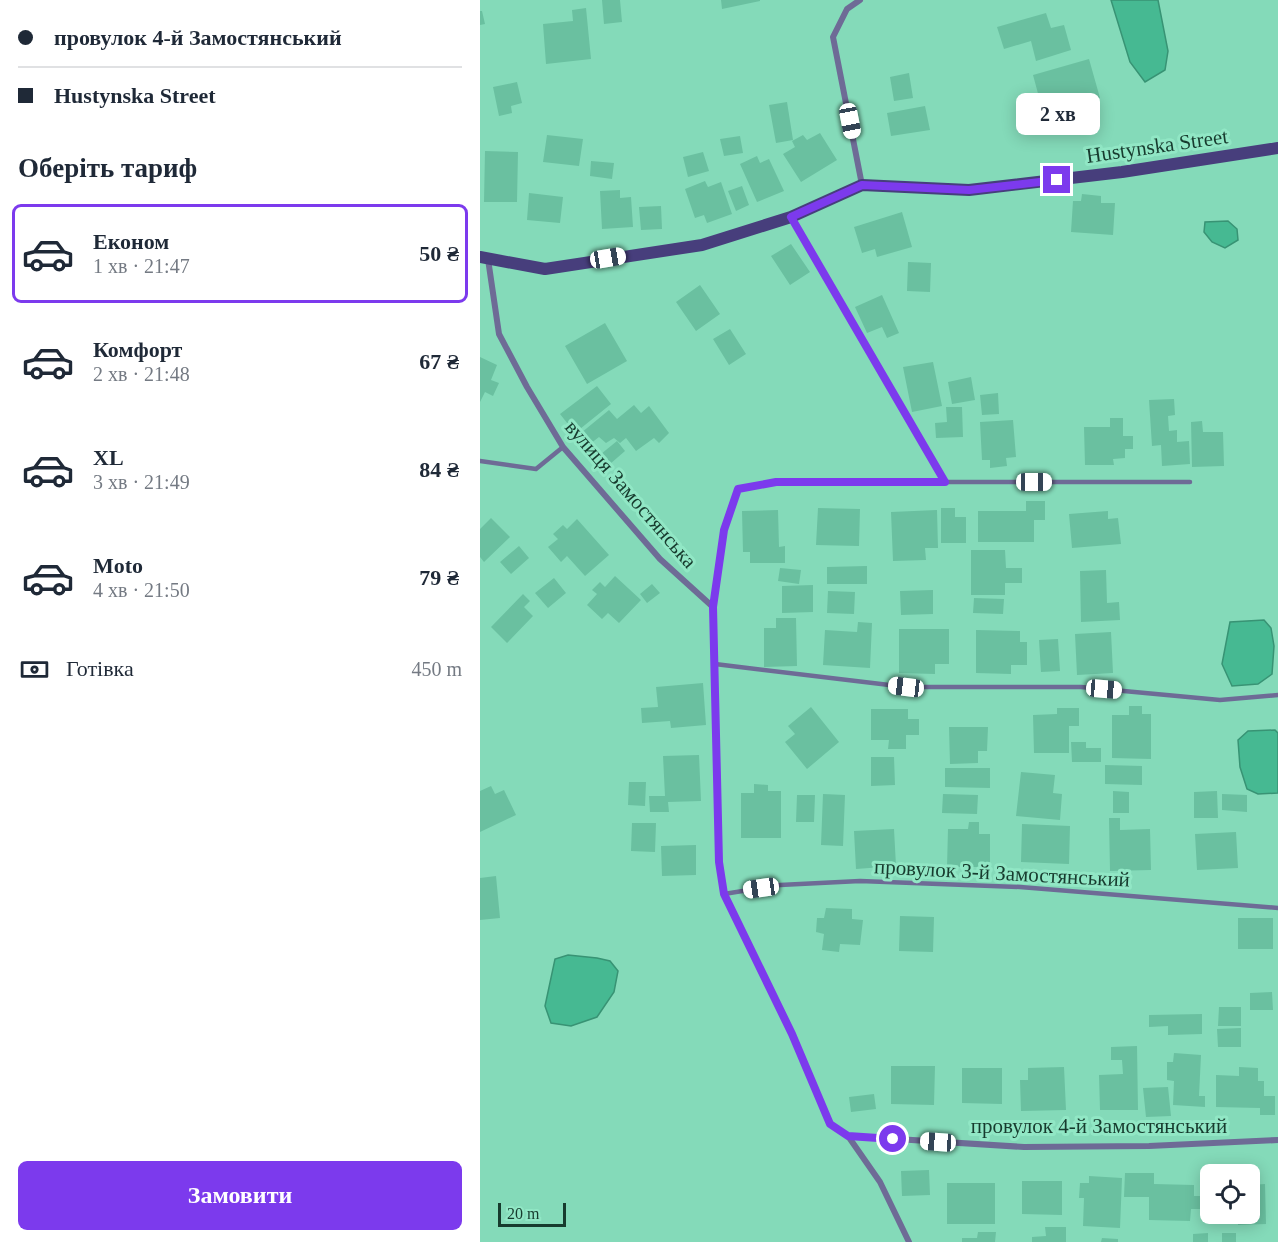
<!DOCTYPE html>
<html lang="uk">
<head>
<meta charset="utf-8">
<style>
	:root { --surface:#fff; --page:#f2f2f3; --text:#1f2937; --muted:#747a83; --line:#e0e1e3; --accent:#7c3aed }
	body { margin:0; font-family:"Times New Roman",serif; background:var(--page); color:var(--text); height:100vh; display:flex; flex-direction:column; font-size:22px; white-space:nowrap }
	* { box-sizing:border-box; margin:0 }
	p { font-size:20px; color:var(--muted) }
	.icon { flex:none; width:33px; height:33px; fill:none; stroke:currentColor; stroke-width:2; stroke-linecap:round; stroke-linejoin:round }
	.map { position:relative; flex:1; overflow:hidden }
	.side { display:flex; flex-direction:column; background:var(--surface); width:480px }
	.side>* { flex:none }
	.top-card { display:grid; align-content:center; height:132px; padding:0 18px; background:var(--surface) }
	.tools { position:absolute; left:720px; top:1164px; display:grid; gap:12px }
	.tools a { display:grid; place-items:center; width:60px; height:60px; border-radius:9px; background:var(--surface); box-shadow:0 3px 15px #0003; font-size:30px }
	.scale { position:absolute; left:18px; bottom:15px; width:68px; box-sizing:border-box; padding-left:6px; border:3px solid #173b2e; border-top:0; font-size:16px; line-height:21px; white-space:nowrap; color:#173b2e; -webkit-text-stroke:4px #91e7c5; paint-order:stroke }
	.end { position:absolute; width:27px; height:27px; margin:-14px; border:8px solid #7c3aed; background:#fff; box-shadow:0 0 0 3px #fff }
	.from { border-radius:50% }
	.bubble { position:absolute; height:42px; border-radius:9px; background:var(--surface); box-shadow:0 3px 15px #0003; font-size:20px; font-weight:600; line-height:42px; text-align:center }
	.car { position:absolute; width:18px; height:36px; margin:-18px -9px; border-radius:8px; box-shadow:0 0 4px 2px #0007; background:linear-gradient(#fff 24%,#345 0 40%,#fff 0 76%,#345 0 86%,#fff 0) }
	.top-card b { display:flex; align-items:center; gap:21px; height:57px; font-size:22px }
	.top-card b+b { border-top:2px solid var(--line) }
	.top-card i { width:15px; height:15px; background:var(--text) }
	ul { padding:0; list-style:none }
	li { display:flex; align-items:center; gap:18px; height:99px; margin:0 12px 9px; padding:0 6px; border:3px solid transparent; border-radius:9px }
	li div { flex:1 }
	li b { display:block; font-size:22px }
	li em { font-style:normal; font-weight:600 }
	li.active { border-color:var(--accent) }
	li>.icon { width:54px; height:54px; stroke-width:1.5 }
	h2 { padding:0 18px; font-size:27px; line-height:72px }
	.pay { display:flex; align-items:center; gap:15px; height:66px; padding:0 18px; font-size:22px }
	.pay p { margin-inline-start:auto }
	.primary-button { display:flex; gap:12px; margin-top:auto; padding:12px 18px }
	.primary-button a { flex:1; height:69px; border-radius:9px; background:var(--accent); color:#fff; font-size:24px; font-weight:600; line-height:69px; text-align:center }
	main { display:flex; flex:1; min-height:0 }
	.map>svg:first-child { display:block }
	.water { fill:#46b992; stroke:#389374; stroke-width:1.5 }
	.building { fill:#6ac0a0 }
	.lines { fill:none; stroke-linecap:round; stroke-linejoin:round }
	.lane { stroke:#6e6b96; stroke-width:4.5 }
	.street { stroke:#6e6b96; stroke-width:6 }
	.secondary { stroke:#473e7c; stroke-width:12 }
	.route { stroke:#7c3aed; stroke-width:8 }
	.labels { text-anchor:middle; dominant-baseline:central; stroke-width:6; stroke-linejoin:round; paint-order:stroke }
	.street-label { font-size:21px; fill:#173b2e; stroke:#91e7c5 }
</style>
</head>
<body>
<main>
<section class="side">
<div class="top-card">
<b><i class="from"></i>провулок 4-й Замостянський</b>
<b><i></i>Hustynska Street</b>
</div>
<h2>Оберіть тариф</h2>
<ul>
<li class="active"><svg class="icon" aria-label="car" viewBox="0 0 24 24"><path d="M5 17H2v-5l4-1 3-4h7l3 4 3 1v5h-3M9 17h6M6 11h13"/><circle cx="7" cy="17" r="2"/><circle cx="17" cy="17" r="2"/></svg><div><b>Економ</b><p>1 хв · 21:47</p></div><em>50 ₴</em></li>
<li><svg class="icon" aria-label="car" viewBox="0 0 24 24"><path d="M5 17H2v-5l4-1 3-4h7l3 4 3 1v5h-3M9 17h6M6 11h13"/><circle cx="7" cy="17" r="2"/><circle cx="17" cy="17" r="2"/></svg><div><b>Комфорт</b><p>2 хв · 21:48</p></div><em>67 ₴</em></li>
<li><svg class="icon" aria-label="car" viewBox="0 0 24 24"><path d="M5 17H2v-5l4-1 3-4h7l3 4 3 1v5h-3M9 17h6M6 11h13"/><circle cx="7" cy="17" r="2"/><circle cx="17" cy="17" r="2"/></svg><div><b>XL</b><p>3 хв · 21:49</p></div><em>84 ₴</em></li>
<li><svg class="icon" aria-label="car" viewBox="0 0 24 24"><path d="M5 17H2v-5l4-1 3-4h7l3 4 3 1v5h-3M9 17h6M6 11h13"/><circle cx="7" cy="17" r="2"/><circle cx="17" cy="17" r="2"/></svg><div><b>Moto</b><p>4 хв · 21:50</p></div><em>79 ₴</em></li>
</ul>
<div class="pay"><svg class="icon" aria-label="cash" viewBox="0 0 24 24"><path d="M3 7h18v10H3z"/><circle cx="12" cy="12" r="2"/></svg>Готівка<p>450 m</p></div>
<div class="primary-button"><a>Замовити</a></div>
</section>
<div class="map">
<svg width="798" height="1242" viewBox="0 0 798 1242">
	<rect width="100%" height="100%" fill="#84dab9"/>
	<path class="water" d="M631 0H678L688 51 685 70 665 82 650 62Z
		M748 221 757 229 758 240 745 248 732 242 724 232 725 222Z
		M784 620 791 628 794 646 792 674 778 684 752 686 742 664 750 622Z
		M795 730 798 733V793L778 794 767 789 760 767 758 740 768 731Z
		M88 955 117 958 130 961 138 971 134 992 117 1017 91 1026 71 1023 65 1006 75 959Z"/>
	<path class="building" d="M122 0H140L142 22 124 24Z
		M241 0H280V1L242 9Z
		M106 8 111 59 66 64 63 24 93 21 92 10Z
		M0 11H2L5 24 0 25Z
		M566 13 571 28 584 25 591 50 556 61 551 41 524 49 517 27Z
		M609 59 620 98 609 101 612 110 566 123 553 75Z
		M429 73 433 98 414 101 410 77Z
		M37 82 42 103 31 106 32 113 19 116 13 87Z
		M307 102 313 140 296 143 289 105Z
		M445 106 450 130 411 136 407 113Z
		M340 133 357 160 321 182 303 154 315 147 312 141 323 135 327 140Z
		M67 135 103 139 99 166 63 162Z
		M260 136 263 153 244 156 240 139Z
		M5 151 38 152 37 202H4Z
		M223 152 229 171 208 177 203 157Z
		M277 156 280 163 289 159 304 191 277 202 260 164Z
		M111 161 134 163 132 179 110 176Z
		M225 181 228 187 241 182 252 214 227 223 224 215 215 218 205 189Z
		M262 186 269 205 256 211 248 191Z
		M140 190V198L151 197 153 227 122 229 120 191Z
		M49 193 83 197 80 223 47 220Z
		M602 194 621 196V203H635L633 235 591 232 593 201H601Z
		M181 206 182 229 161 230 159 207Z
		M422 212 432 247 397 257 395 249 382 253 374 227Z
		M311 244 330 272 310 285 291 256Z
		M428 262 451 263 450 292 427 291Z
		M220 285 240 314 216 331 196 302Z
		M402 295 419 333 407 338 402 327 387 333 375 307Z
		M125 323 147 361 107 384 85 346Z
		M250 329 266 354 249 365 233 339Z
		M0 357 17 365 11 380 19 383 13 396 5 392 0 402Z
		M453 362 462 406 432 412 423 367Z
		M491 377 495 400 472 404 468 382Z
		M117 386 131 404 95 433 80 414Z
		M518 393 519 414 502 415 500 395Z
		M694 399 695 415 688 416 689 431 697 430V442L709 441 710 464 682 466 681 445 672 446 669 400Z
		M154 405 161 413 169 406 189 433 179 443 174 438 156 451 146 438 140 443 134 438 126 443 119 437 110 444 101 433 129 410 137 419Z
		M466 407H482L483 437 456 438 455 423 467 422Z
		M630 418H643V436H653V449H645V458L633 459 634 465H605L604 427H630Z
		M533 420 536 457 526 458 527 466 510 468V460H502L500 422Z
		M722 421 723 432H743L744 466 712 467 711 422Z
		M137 441 145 451 130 464 121 454Z
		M546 501H565V520H554V542H498V511H546Z
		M338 508 380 509 379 546 336 545Z
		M461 508H475V517H486V543H461Z
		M298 510 299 547 305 546V563H270V552H263L262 511Z
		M457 510 458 548H445L446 560 413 561 411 512Z
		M628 511V519L638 518 641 544 592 548 589 514Z
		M11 518 30 537 4 562 0 557V529Z
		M97 519 129 555 105 576 87 556 81 562 68 547 78 539 73 534 83 525 87 529Z
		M39 546 49 558 31 574 20 562Z
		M491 550H525L526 568H542V583H525V595H491Z
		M387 566V584H347V567Z
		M300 568 321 570 319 584 298 581Z
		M626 570 627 603 639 602 640 620 601 622 600 571Z
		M135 576 161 600 139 623 128 613 122 619 107 605 117 594 112 590 120 582 125 587Z
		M74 578 86 593 68 608 55 593Z
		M172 584 180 593 167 603 160 594Z
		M333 585V612L302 613V586Z
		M453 590V614L421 615 420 591Z
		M348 591 375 592 374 614 347 613Z
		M43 594 50 601 44 607 53 616 27 643 11 627Z
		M494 598 524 599 523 614 493 613Z
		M296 618H316L317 666 284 667V628H296Z
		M378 622 392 623 390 668 343 665 345 630 377 632Z
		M419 629H469V664H455V674L419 673Z
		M496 630 540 631V642H547V665H531V674L496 673Z
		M631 632 633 673 597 675 595 634Z
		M578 639 580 671 561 672 559 640Z
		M223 683 226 725 191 728 190 721 162 723 161 708 178 707 176 687Z
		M649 706H662V714H671V759L632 758V715H649Z
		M331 707 359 742 327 769 305 742 315 734 308 726Z
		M577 708H599V726H589V753H554L553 715 577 714Z
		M391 709H428V719H439V735H426V749H408L409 740H391Z
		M469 727H508L507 751H498V763L470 764Z
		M591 742H606V748H621V762H592Z
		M219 755 221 801 188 802 189 812H170L169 796H185L183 756Z
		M391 757H414L415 785 391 786Z
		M625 765 662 766V785L625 784Z
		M465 768H510V788L465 787Z
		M541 772 575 775 573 793 582 794 580 820 536 816Z
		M149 782H166L165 806 148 805Z
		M274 784 288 785V791H301V838H261V793H274Z
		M11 786 15 794 24 790 36 815 0 832V791Z
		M633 791 649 792V813H633Z
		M737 791 738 818H714V792Z
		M343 794 365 795 363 846 341 845Z
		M463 794 498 795 497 814 462 813Z
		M742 794 767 795V812L742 810Z
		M317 795H335L334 822H316Z
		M629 818H640V830L670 829 671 870 630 871Z
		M489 822H499V834H510V867H467L468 829H488Z
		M152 823H176L175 852 151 851Z
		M542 824 590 826 589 864 541 862Z
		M414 829 416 866 376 869 374 831Z
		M756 832 758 868 717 870 715 834Z
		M216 845V875L182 876 181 846Z
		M16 876 20 918 0 920V878Z
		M346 908 372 909V919L383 920 380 945 360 944 359 952 342 950 344 934 336 932 337 918H344Z
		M420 916 454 917 453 952 419 951Z
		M758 918H793V949H758Z
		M792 992 793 1010H770V993Z
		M739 1007H761V1026H738Z
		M722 1014V1034L688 1035V1026L669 1027V1015Z
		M761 1028V1047H738L737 1029Z
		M657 1046 658 1110H620L619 1075 643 1074 642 1060H631V1047Z
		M694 1053 721 1055 719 1096H725V1107L693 1105 694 1081 687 1080V1062H693Z
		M411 1066H455L454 1105 411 1104Z
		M584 1067 586 1110 541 1111 540 1080H548V1068Z
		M759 1067 778 1068V1081H784V1096H795V1115H780V1108L736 1107V1075L759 1076Z
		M482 1068H522V1104L482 1103Z
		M688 1087 691 1116 666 1117 663 1088Z
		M394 1094 396 1109 371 1112 369 1097Z
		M449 1170 450 1195 422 1196 421 1171Z
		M645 1173H674V1184L714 1185V1196H721V1209H711L710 1221 669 1220V1197H644Z
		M609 1176 642 1178 640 1228 603 1226 604 1198H599L600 1183H609Z
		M542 1181H582V1215L542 1214Z
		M467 1183H515V1224H467Z
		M785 1184 786 1224 758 1225 757 1214H770V1185Z
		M565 1227H586V1242H552V1237L566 1236Z
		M498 1232H516L515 1242H482V1238H497Z
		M728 1233V1242H713V1234Z
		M742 1233H756V1242H742Z
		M622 1238 638 1239V1242H621Z"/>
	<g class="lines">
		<path class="lane" d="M0 461 56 469 83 447
			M258 489 296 482H710
			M235 664 426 687H601L740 700 798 695
			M244 894 300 885 380 881 540 887 798 908"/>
		<path class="street" d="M380 0 367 9 353 37 382 185
			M311 217 465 482
			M8 259 19 334 47 387 83 447 180 559 233 607 239 862 244 894 312 1034 350 1124 368 1136 400 1182 429 1242
			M233 607 244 529 258 489
			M368 1136 544 1147 669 1146 798 1140"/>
		<path class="secondary" d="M0 257 65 269 222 245 311 217 382 185 489 190 642 172 798 148"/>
	</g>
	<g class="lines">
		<path class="route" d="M413 1139 368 1136 350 1124 312 1034 244 894 239 862 233 607 244 530 258 489 296 482H465L311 217 382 185 489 190 577 180"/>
	</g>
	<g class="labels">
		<g class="street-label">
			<text transform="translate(677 146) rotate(-8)">Hustynska Street</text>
			<text transform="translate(151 494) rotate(49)">вулиця Замостянська</text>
			<text transform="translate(522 873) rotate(3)">провулок 3-й Замостянський</text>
			<text x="619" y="1126">провулок 4-й Замостянський</text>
		</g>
	</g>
</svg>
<div class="tools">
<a><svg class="icon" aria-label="locate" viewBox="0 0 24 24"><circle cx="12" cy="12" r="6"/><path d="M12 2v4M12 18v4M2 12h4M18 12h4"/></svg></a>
</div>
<div class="scale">20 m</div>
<i class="end from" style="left:413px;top:1139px"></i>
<i class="end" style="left:577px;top:180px"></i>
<div class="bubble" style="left:536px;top:93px;width:84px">2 хв</div>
<i class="car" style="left:370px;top:121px;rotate:169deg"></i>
<i class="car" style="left:128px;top:258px;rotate:81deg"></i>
<i class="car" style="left:554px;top:482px;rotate:90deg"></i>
<i class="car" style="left:426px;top:687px;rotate:277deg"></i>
<i class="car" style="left:624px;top:689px;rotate:95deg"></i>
<i class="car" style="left:281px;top:888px;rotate:262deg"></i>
<i class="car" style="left:458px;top:1142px;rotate:274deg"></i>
</div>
</main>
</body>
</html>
